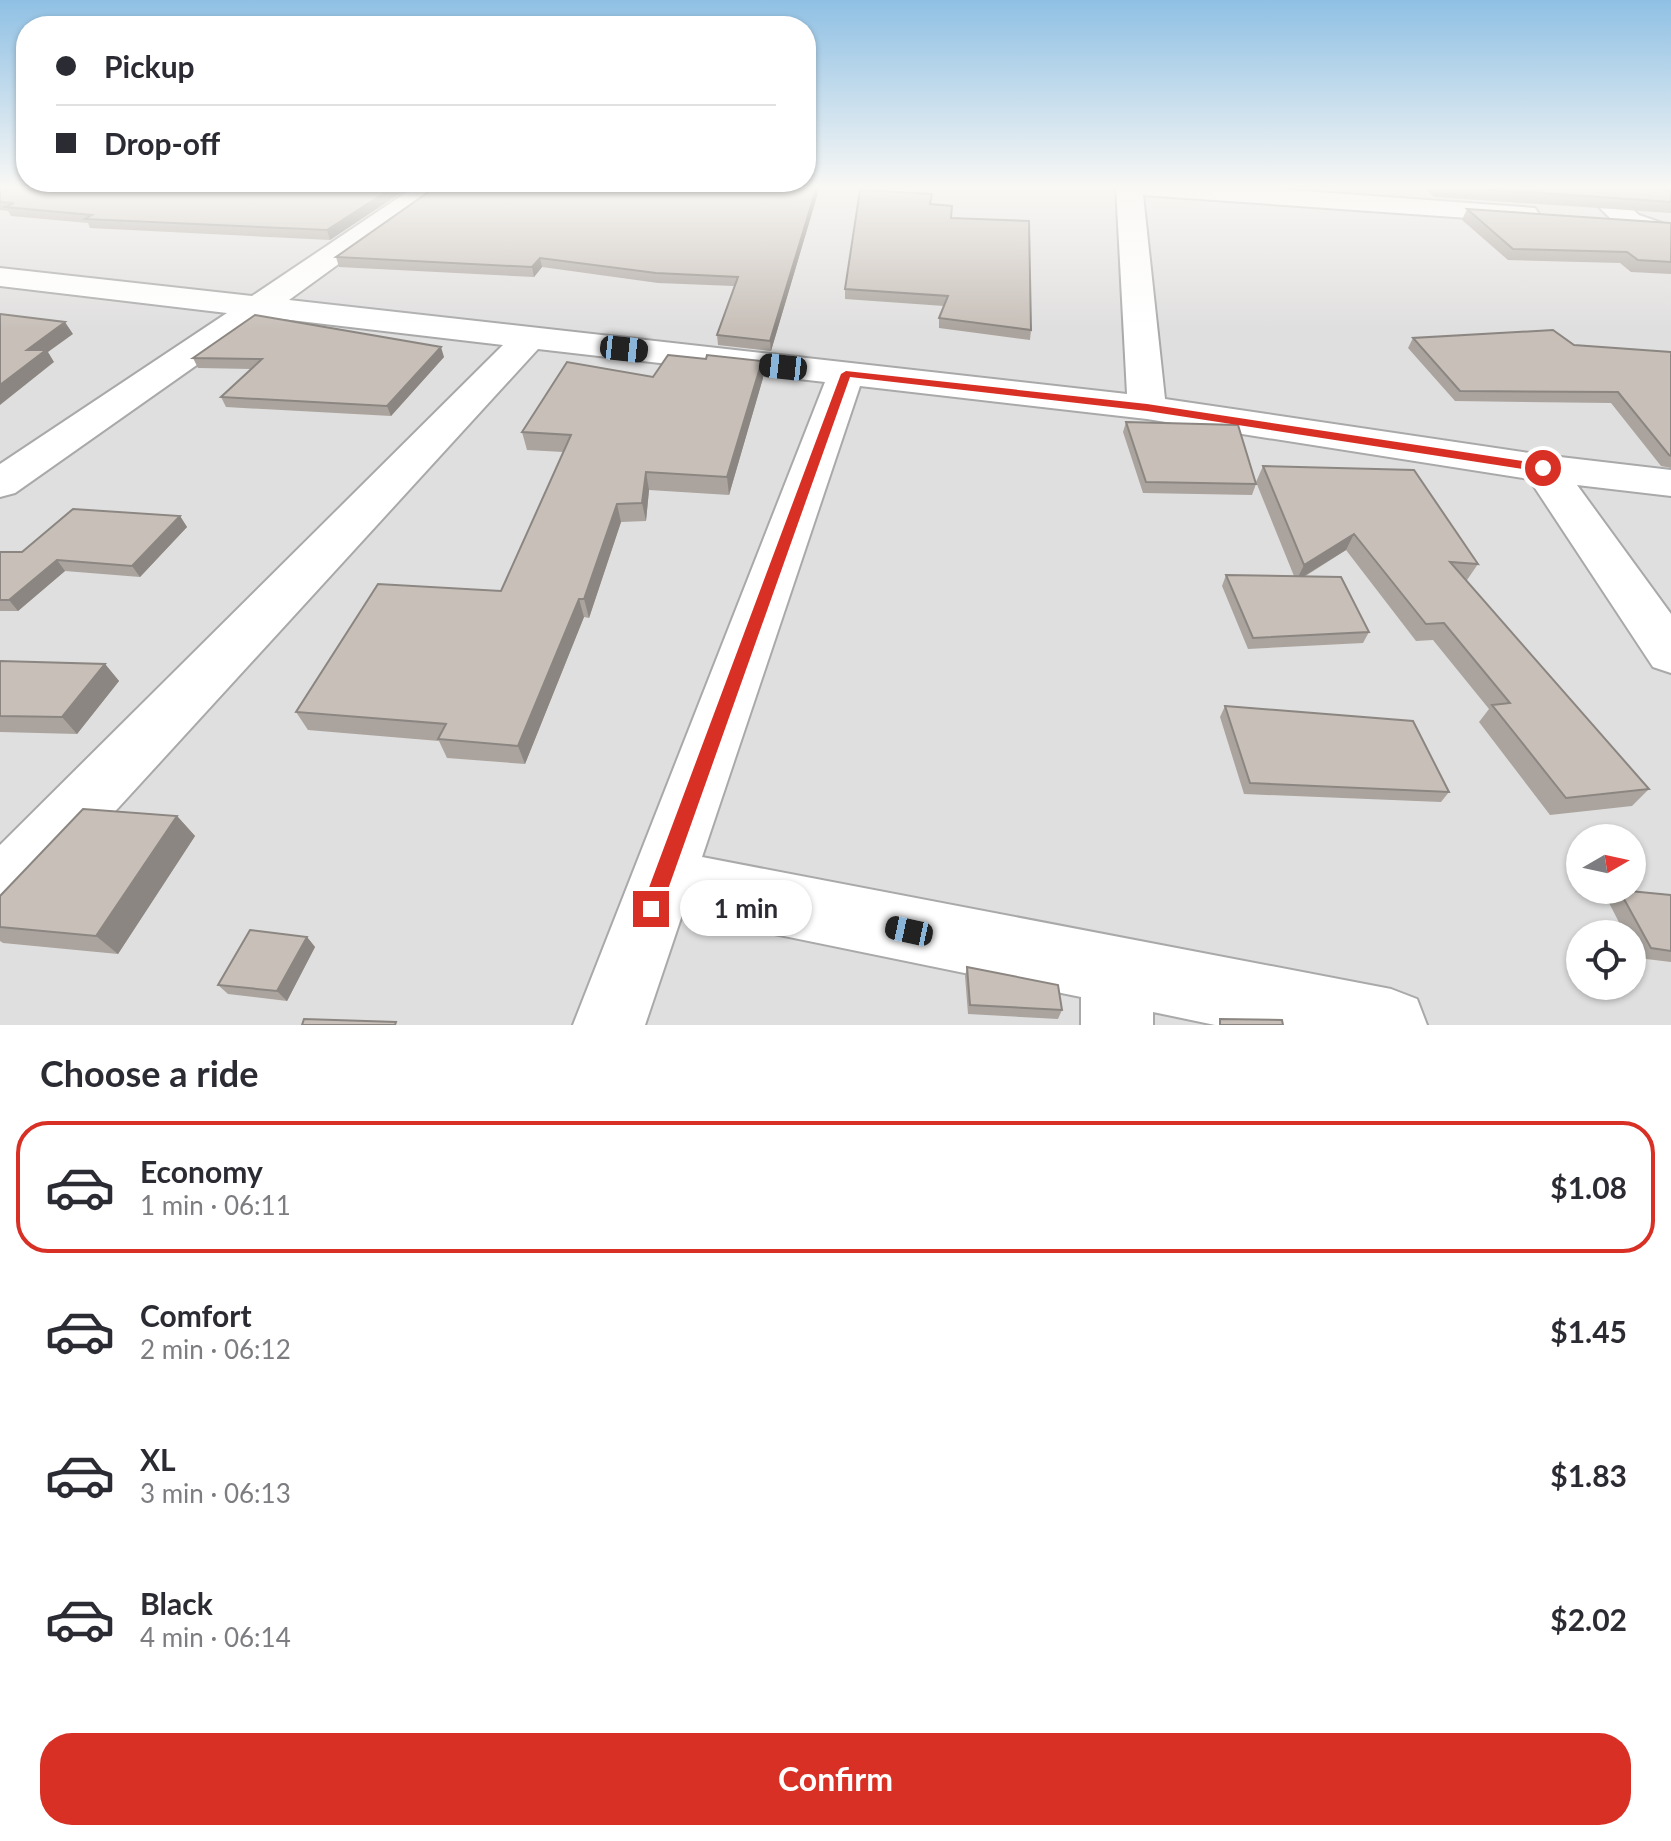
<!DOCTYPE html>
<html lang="en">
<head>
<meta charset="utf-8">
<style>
	:root { --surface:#fff; --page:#f7f7f7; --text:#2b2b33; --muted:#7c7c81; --line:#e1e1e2; --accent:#d93025 }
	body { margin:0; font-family:Lato,sans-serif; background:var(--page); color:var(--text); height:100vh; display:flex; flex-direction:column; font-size:30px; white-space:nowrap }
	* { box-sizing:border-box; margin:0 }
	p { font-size:26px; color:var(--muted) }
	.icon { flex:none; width:44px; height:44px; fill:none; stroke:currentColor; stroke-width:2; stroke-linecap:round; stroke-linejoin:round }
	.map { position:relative; height:1025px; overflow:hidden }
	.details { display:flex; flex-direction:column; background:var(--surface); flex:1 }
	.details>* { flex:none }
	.banner { position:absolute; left:16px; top:16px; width:800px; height:176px; border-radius:32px; box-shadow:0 2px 6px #0004; display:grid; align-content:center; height:176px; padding:0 40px; background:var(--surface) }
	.needle { width:52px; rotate:81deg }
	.controls { position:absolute; left:1566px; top:824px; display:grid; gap:16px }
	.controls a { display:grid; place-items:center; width:80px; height:80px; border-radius:50%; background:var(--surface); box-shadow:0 2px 6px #0004; font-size:40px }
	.end { position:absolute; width:36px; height:36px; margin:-18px; border:10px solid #d93025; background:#fff; box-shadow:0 0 0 4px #fff }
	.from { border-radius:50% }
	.bubble { position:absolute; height:56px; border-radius:28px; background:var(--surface); box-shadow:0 2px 6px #0004; font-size:26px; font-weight:700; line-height:56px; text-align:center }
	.car { position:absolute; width:24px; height:48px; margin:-24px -12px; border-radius:10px; box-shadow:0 0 6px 2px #0007; background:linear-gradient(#222 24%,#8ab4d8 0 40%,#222 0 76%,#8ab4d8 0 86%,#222 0) }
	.banner b { display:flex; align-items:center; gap:28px; height:76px; font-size:30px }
	.banner b+b { border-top:2px solid var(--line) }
	.banner i { width:20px; height:20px; background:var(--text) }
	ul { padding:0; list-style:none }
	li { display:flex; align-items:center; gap:24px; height:132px; margin:0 16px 12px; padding:0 24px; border:4px solid transparent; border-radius:32px }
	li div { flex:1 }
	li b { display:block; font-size:30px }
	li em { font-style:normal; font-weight:700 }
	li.selected { border-color:var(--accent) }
	li>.icon { width:72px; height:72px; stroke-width:1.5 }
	h2 { padding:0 40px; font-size:36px; line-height:96px }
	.button { display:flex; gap:16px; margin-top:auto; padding:16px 40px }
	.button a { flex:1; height:92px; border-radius:32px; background:var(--accent); color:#fff; font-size:32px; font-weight:700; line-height:92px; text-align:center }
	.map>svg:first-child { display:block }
	.residential { fill:#e0dfdf; fill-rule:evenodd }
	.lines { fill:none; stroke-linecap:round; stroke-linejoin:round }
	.minor-casing { stroke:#a9a9a9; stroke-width:4 }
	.minor { fill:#fff; fill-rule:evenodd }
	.wall { fill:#aba49e }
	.shaded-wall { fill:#8b8681 }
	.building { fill:#c7bfb8; stroke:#8b8681; stroke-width:2 }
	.route { fill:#d93025 }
</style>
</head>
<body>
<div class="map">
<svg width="1671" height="1025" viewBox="0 0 1671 1025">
	<rect width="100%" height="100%" fill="#f2efe9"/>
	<path class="residential" d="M0 186H1671V1025H0ZM1580 838H1632V890H1580ZM1580 934H1632V986H1580Z"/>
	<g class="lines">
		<defs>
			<path id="minor" d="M416 186H446L289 300 1127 394 1116 186H1236L1535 208 1539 214 1535 220 1525 222 1143 195 1165 399 1543 455 1671 470V496L1577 485 1671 614V673L1653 667 1529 479 1147 419 860 386 702 857 1391 989 1417 999 1427 1025H1215L1153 1012V1025H1081V997L682 915 645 1025H573L825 382 538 349 23 912 0 921V845L503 345 265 317 15 493 0 497V464L227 313 0 286V268L252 296Z
				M1578 186H1606L1639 215 1671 226V244L1619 227Z"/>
		</defs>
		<use href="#minor" class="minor-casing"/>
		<use href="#minor" class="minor"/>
	</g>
	<path class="wall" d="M0 186H411L330 240 90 228 88 223 11 216 8 211 0 210Z
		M677 186H820L771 351 718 345 717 335 734 286 658 283 542 267 534 277 339 267 336 257Z
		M1421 186H1671V213L1434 197Z
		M931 205 951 218 1031 330 1030 340 939 328V318L944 306 845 299V289Z
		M1467 209 1671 223V274L1631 272 1620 263 1508 260 1462 220Z
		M1413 338 1574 345 1671 352V468L1661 466 1611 403 1455 401 1408 348Z
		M444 357 391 416 226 407 221 397 251 369 198 368 193 358Z
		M706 359 762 361 763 378 729 495 649 490 646 521 621 522 589 618 584 617 525 764 447 758 439 741 308 730 296 712 501 591 563 452 527 450 522 432 653 377Z
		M1126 422 1256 484 1252 495 1143 493 1123 432Z
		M1263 466 1478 564 1467 580H1465L1649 789 1632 806 1550 815 1479 722 1489 709 1433 640 1416 641 1346 550 1304 577 1369 632 1363 643 1248 649 1222 586 1226 575 1294 576 1256 482Z
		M180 516 187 527 140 577 65 571 18 611H0V552H22Z
		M0 661 105 664 119 681 77 734 0 732Z
		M1225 706 1449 792 1441 802 1244 794 1220 717Z
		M177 816 195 836 118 954 3 943 0 941V896Z
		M1618 890 1671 895V962L1638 958 1632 947V934H1625L1607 899Z
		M307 937 315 947 287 1001 228 994 218 985Z
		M967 967 1062 1010 1058 1019 968 1014 965 976Z"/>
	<path class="shaded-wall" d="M395 186H411L330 240 327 230Z
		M817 186H820L771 351 770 341Z
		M540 258 542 267 534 277 532 267Z
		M65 322 73 334 48 352 54 362 0 405V385L27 350Z
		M441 347 444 357 391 416 387 406Z
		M762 361 763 378 729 495 727 477Z
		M646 472 649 490 646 521 642 503Z
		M617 504 621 522 589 618 584 599Z
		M180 516 187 527 140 577 132 566Z
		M1354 534 1346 550 1296 581 1304 565Z
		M57 560 65 571 18 611 9 600Z
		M579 599 584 617 525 764 518 746Z
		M105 664 119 681 77 734 62 717Z
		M177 816 195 836 118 954 96 936Z
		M307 937 315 947 287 1001 277 991Z"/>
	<path class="building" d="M0 186H395L327 230 85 219 92 215 5 207 14 203 0 202Z
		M437 186H817L770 341 717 335 738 277 656 273 540 258 532 267 336 257Z
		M1438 186H1671V202L1439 186Z
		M860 190 932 194 930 204 952 206 951 218 1029 221 1031 330 939 318 948 296 845 289Z
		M1467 209 1671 223V262L1638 260 1627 252 1513 249Z
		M0 314 65 322 27 350H46L0 385Z
		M255 315 441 347 387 406 221 397 262 359 193 358Z
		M1553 330 1574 345 1671 352V456L1669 455 1618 392 1460 391 1413 338Z
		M668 355 706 359 707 355 762 361 727 477 646 472 642 503 617 504 584 599H579L518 746 438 739 446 724 296 712 378 584 501 591 571 435 522 432 567 362 653 377Z
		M1126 422 1238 425 1256 484 1146 482Z
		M1263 466 1414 470 1478 564 1450 562 1649 789 1566 798 1492 705 1510 703 1444 623 1426 624 1354 534 1304 565Z
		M73 509 180 516 132 566 57 560 9 600H0V552H22Z
		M1226 575 1341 577 1369 632 1253 638Z
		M0 661 105 664 62 717 0 716Z
		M1225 706 1413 721 1449 792 1250 783Z
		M83 809 177 816 96 936 0 927V896Z
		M1619 890 1671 895V951L1651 948Z
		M250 930 307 937 277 991 218 985Z
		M967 967 1058 985 1062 1010 970 1005Z
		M304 1019 396 1022 395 1025H302Z
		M1220 1019 1282 1020 1283 1025H1220Z"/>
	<linearGradient id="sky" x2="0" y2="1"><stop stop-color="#8fc0e4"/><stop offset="0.57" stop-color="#f9f8f5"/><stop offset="1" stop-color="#f9f8f5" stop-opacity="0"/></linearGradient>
	<rect width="1671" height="329" fill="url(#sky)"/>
	<path class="route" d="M846 371 1147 404 1543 464 1550 468 1543 472 1147 411 850 377 661 909 658 916 651 919 644 916 641 909 841 374Z"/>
</svg>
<div class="controls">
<a><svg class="needle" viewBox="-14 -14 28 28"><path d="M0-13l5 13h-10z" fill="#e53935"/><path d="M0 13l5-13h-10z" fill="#7c7c81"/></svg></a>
<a><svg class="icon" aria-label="locate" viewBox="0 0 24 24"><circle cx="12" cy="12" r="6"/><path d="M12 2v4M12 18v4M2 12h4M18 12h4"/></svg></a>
</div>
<i class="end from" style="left:1543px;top:468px"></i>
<i class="end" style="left:651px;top:909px"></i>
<div class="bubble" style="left:680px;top:880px;width:132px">1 min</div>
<i class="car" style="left:624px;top:349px;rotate:96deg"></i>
<i class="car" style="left:783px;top:367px;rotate:276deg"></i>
<i class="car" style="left:909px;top:931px;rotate:282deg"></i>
<div class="banner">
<b><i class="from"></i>Pickup</b>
<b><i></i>Drop-off</b>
</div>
</div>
<section class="details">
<h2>Choose a ride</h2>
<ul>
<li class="selected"><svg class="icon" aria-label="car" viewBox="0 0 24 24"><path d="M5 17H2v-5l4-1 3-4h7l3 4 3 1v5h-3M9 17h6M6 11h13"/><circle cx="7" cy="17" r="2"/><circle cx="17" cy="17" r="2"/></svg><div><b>Economy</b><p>1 min · 06:11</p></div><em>$1.08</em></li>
<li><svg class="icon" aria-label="car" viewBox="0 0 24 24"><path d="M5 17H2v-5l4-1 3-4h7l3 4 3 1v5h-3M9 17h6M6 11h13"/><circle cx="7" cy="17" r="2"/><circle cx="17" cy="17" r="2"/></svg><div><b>Comfort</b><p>2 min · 06:12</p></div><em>$1.45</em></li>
<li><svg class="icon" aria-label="car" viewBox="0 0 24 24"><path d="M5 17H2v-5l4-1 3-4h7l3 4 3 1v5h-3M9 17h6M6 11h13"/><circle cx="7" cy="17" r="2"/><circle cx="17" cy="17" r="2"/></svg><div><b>XL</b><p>3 min · 06:13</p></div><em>$1.83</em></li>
<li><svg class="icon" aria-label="car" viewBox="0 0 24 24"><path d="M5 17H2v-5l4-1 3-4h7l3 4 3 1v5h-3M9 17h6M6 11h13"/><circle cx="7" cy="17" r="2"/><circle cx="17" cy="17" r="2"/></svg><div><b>Black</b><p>4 min · 06:14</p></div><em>$2.02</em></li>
</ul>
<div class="button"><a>Confirm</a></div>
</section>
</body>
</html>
